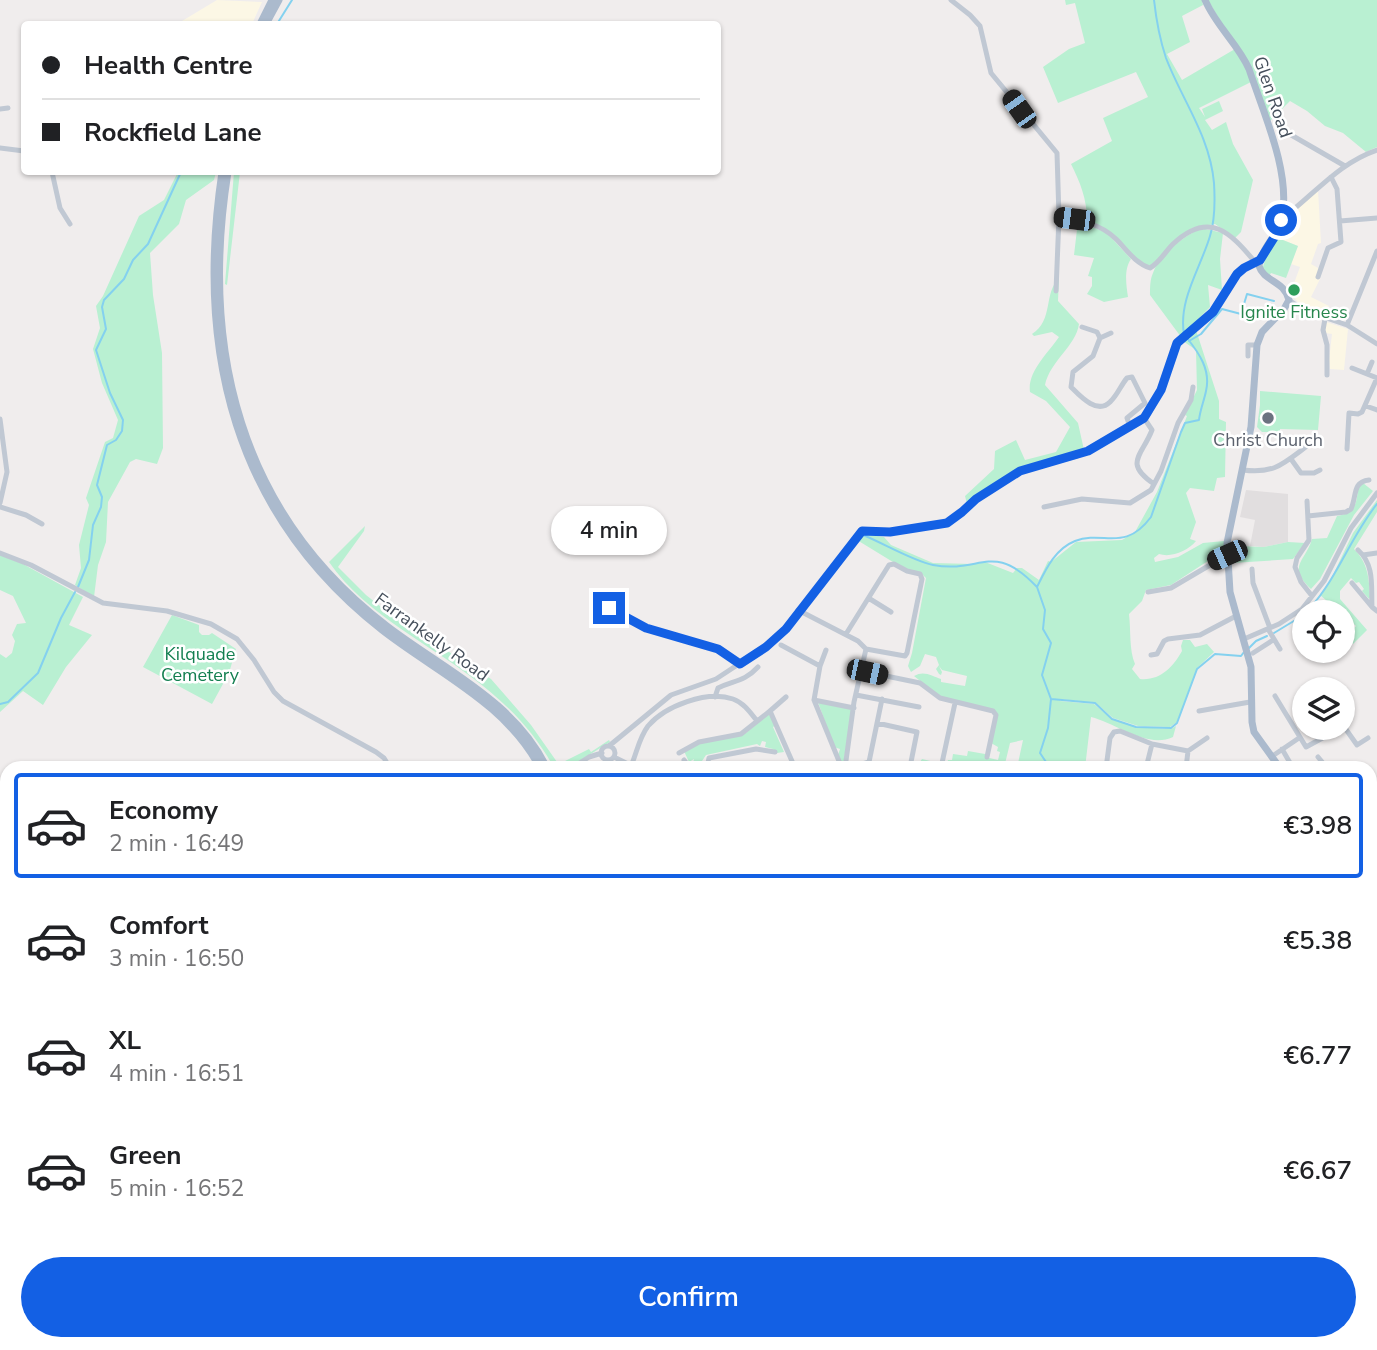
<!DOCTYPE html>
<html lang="en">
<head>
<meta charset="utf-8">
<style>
	:root { --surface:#fff; --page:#f6f6f6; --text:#202124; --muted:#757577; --line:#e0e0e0; --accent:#1360e4 }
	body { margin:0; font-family:"Nunito Sans",sans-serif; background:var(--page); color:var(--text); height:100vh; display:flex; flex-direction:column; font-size:26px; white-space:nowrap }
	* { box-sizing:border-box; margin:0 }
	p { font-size:23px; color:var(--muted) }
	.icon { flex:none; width:38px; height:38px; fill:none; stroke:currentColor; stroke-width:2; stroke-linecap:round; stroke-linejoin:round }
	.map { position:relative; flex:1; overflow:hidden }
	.details { position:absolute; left:0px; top:761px; width:1377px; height:590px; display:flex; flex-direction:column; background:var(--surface); border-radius:21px 21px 0 0; box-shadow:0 2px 5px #0004 }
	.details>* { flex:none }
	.top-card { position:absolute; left:21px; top:21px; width:700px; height:154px; border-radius:7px; box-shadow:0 2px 5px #0004; display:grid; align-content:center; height:154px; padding:0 21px; background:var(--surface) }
	.controls { position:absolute; left:1292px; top:600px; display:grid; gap:14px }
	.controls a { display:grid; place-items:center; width:63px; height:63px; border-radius:50%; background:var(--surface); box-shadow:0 2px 5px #0004; font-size:35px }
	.end { position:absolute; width:32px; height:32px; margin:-16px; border:9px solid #1360e4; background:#fff; box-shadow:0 0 0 4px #fff }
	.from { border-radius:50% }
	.bubble { position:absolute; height:49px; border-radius:24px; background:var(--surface); box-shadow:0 2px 5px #0004; font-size:23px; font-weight:600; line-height:49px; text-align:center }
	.car { position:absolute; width:21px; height:42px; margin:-21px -10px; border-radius:9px; box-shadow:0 0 5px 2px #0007; background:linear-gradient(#222 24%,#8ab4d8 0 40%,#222 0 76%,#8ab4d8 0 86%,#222 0) }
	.top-card b { display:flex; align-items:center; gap:24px; height:66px; font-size:26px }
	.top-card b+b { border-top:2px solid var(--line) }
	.top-card i { width:18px; height:18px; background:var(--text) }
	ul { padding:12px 0 0; list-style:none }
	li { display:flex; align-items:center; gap:21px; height:105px; margin:0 14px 10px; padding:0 7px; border:4px solid transparent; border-radius:7px }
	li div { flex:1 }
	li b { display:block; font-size:26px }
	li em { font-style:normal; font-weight:600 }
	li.current { border-color:var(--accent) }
	li>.icon { width:63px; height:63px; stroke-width:1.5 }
	.primary-button { display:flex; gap:14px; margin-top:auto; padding:14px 21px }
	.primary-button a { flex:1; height:80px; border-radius:42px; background:var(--accent); color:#fff; font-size:28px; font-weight:600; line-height:80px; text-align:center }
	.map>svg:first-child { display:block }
	.commercial { fill:#fcf7e5 }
	.education { fill:#e1dedf }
	.green { fill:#b9f0d2 }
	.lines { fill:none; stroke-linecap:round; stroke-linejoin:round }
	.stream { stroke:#84d1ef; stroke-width:2 }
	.minor { stroke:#c0c8d3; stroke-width:5 }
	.major { stroke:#abbacd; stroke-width:7 }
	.route { stroke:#1360e4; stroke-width:9 }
	.leisure-dot { fill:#2e9e5b; stroke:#fff; stroke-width:2.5 }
	.worship-dot { fill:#6b7280; stroke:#fff; stroke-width:2.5 }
	.labels { text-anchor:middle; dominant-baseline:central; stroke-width:5; stroke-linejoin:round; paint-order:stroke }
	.street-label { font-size:18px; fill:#454f5b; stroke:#fff }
	.leisure-label { font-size:18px; fill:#27864d; stroke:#fff }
	.worship-label { font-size:18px; fill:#5b616d; stroke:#fff }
	.park-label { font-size:18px; fill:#137f50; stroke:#fff }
</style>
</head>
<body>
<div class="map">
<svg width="1377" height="1350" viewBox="0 0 1377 1350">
	<rect width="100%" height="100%" fill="#f0eded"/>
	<path class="commercial" d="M217 0 262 2 252 24H177Z
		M1318 190 1321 243 1318 244 1311 264 1318 268 1320 279 1311 297 1329 306 1324 317 1301 306 1288 290 1293 286 1300 267 1291 264 1298 246 1278 238 1290 216Z
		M1326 322 1348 329 1344 370 1330 369 1329 360 1332 334 1325 333Z
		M737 1344H831V1350H745L737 1347Z"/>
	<path class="education" d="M1246 490 1288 494V542L1264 547 1250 546 1255 520 1240 517Z"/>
	<path class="green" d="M1065 0H1202L1203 5 1182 16 1190 42 1167 54 1182 80 1235 49 1248 70 1251 82 1199 108 1205 117 1202 109 1219 101 1223 111 1205 120 1212 130 1226 122 1233 144 1253 180 1241 232 1235 238 1215 224 1192 228 1150 266C1135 263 1127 246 1116 237 1108 230 1096 225 1087 220 1087 199 1080 182 1071 164L1112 141 1103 118 1148 97 1136 72 1058 103 1043 67 1069 49 1085 43 1075 3 1066 5Z
		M1208 0H1377V147L1366 152 1343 133 1325 126 1307 111 1290 101 1268 123 1253 77Z
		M178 172H216L214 180 186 200 179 224 150 253 153 295 162 353 163 448 157 464 136 459 130 462 108 502 106 542 98 565 94 597 75 585 81 568 79 545 89 505 86 498 105 442 113 438 118 420 102 383 93 349 100 328 96 306 103 296 139 216 164 200Z
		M234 172H240L227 285 225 284Z
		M1078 221 1107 233 1131 259C1124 269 1126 284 1128 297L1104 302 1087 294 1092 286V277L1088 276 1094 258 1074 255Z
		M1201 228 1223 233 1220 259 1222 290 1208 285 1210 307 1181 337 1150 295C1150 288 1150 279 1153 273 1159 254 1185 236 1201 228Z
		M1278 238 1298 246 1286 278 1271 273 1269 276 1262 270 1266 257Z
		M1059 278 1058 301 1079 324C1076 346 1050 361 1045 385L1078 423 1084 450 1017 470 967 504 965 496 994 469 995 451 1016 440 1025 460 1056 452 1070 427 1046 401 1030 392C1027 372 1048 353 1059 337L1052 332 1034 336 1032 334C1054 320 1043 294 1059 278Z
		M1196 330 1219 401V419L1226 422 1225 477 1217 478 1214 491 1190 488 1186 493 1196 522 1190 539 1196 541C1188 551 1171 558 1159 554L1154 558 1155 562 1178 557 1203 543 1224 541 1225 554 1211 559 1171 585 1146 590 1142 601 1129 614C1131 631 1129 650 1135 664L1132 669 1140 679C1160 681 1173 667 1182 651L1181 646 1183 640H1190L1195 647 1207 644 1214 652 1197 668 1177 722 1170 727 1138 726 1113 718 1096 703 1060 699V701L1094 704 1113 720 1136 727 1171 729 1176 726 1173 737C1147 749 1116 723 1091 717L1085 768H1017L1023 740 1010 743 1004 768 991 765 990 768H916L922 759 947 765 948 760H952L953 754 967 756 968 751 985 754V757L998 760 1000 752 997 751 998 747 991 743 997 714 940 697 914 676C924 670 932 676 941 679V682L965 686 967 676 942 670 939 666 942 672 941 675 939 674 936 669 939 665 936 657 925 654 920 666 911 672 908 666 912 653 926 578 921 573 906 570 857 540 862 534 884 537 891 545 933 563 973 564 985 562 1013 573 1017 568H1022L1039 580 1048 561 1051 562 1076 542 1122 540 1135 532 1157 492 1187 416 1185 415 1197 390 1196 350 1183 341Z
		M1260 391 1321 396 1318 430 1280 429V432H1262L1257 427 1260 405Z
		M1363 483 1373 491 1354 515 1320 579 1311 589C1286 566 1306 561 1312 539L1327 538 1337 516C1355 513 1357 504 1358 487Z
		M1377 500V512L1354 549C1368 563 1369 578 1370 597L1369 599 1362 591 1364 589 1359 582 1356 583 1351 578 1340 591V599L1367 630 1353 644 1345 637 1356 626 1320 595 1332 577 1353 533Z
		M365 526 364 531 338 567 366 595 390 614 491 679 531 725 557 762 561 763 589 749 591 752 609 740 610 742 568 768 553 766C535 734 512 709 483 686 433 645 367 617 329 562Z
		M1288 542 1305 543 1293 559 1232 563 1230 561 1235 557 1230 551V545L1236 544V546L1264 547Z
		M0 555 23 564 83 597 69 625 92 635 66 667 43 705 23 691 0 712V654L6 658 12 653 15 641 12 635 17 624 26 623 13 596 0 590Z
		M172 615 199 625V632L202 635H209L212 633 236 649 229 673 212 704 143 667Z
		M818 702 852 709 843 766 838 755 840 749 834 747Z
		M769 714 776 725 773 727 784 752 777 753 773 749 765 747 766 742 762 741 760 746 757 744 706 755 702 761V768H692L694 759 689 762 684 751 699 743 746 733Z
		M1377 947V1167H1370V948Z
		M1370 1309 1377 1312V1350H1189V1346L1196 1347V1344H1370Z
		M964 1344H1113V1350H968Z"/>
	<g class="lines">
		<path class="stream" d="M1154 0C1156 18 1160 40 1166 58 1182 100 1210 136 1214 183 1215 199 1215 220 1210 236 1201 267 1178 300 1184 334
			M277 24 292 0
			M1189 341 1201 334 1222 309 1241 314 1247 294 1274 301
			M863 535C883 543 913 561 933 565 982 574 992 540 1037 587
			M78 587 89 560 93 525 101 507 102 497 97 485 107 445 116 440 122 431 123 420 110 393 96 350 106 329 102 307 104 300 124 279 133 260 148 244 181 172
			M1310 608C1338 577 1351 536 1377 504
			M1274 633 1302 616
			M1248 649 1256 641 1267 636
			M1051 699 1095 703 1112 719 1136 727 1171 728 1177 723 1197 669 1215 654 1241 656 1244 652
			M0 704 8 702 38 673 61 618 75 592
			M1050 768 1040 753 1048 728 1051 699 1042 675 1051 643 1043 629 1045 610 1037 587C1046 569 1055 549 1075 541 1104 530 1124 553 1151 517L1181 432 1185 423 1199 420C1200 410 1204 401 1206 391 1211 370 1199 353 1187 338
			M0 947 7 949
			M1374 1063 1377 1045
			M989 1350 991 1344
			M1331 1350V1344"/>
		<path class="minor" d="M951 0 970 15 980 26 991 73 1057 153 1059 217 1056 291
			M0 109 8 108
			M1286 132 1345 166
			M0 148 24 151
			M52 172 60 208 70 224
			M1282 215 1288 214C1317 191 1341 162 1377 150
			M1059 217C1080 220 1101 224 1116 239 1127 250 1135 263 1150 268 1160 262 1165 252 1173 244 1209 210 1230 232 1255 262
			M1340 221 1377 218
			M1318 277 1328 248 1341 242 1337 189 1331 177
			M1289 300 1303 310 1347 325 1377 344
			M1325 319 1323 330 1327 345V375
			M1347 325 1377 251
			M1082 327 1097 332 1100 338 1093 356 1073 372 1071 387C1080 396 1097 415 1110 402 1117 396 1121 385 1127 378L1132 377 1145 403 1127 418 1130 427
			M1100 338 1111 333
			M1248 356V345H1257
			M1352 368 1377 378
			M1367 374 1372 362
			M1366 406 1377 410
			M1144 418 1152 430C1142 456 1123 463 1154 484
			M0 419 7 472 0 503
			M1347 449 1349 413 1358 414 1362 412 1377 378
			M1291 459 1301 473H1314L1320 470
			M1243 470C1274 474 1283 464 1307 446
			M1307 501 1309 540 1297 558 1295 567 1301 582 1312 596
			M0 507 26 515 42 524
			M1044 507 1082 499 1130 503 1151 490 1161 471 1178 423 1191 400 1193 387
			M1308 516 1346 512 1351 509C1357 496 1352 482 1369 480
			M1358 550C1375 565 1371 587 1372 607L1377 611
			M0 553 31 565 103 603 167 611 211 624 237 639 254 660 274 692 283 701 376 752 384 758 390 768
			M1363 555 1377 553
			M1252 569 1253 583 1270 628
			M1352 583 1372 607
			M1148 592 1171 588 1227 555
			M870 599 891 612
			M609 608 646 628 718 649 740 664
			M798 610 858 641 866 649 854 702 845 768
			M1268 629 1280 649
			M846 634 889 565 894 564 907 571 920 574 922 579 907 653 905 656 866 649
			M1244 639 1279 624 1302 609 1324 581 1351 528 1377 493
			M781 645 820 666
			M1253 653 1273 640
			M1151 655 1157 654 1164 641 1168 639 1200 635 1236 616
			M862 671 920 683 940 698 993 711 996 715 987 757
			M856 695 919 707
			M1275 696 1306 747 1341 728
			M715 697 718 688C735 680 744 682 758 667
			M814 700 820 666 826 650
			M770 711 786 697
			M1199 711 1250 702
			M877 723 917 732 911 762
			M1342 727 1345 728 1357 745 1368 738
			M609 746 671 695 716 679 774 641 833 571 862 531 890 532 947 522 963 512 976 499 1020 471 1077 456 1139 422 1148 415 1162 390 1177 343 1213 311 1237 274 1244 268 1260 260
			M601 753a7 7 0 1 1 14 0a7 7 0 1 1-14 0Z
			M1282 749 1293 768
			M679 753 699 742 741 734 770 711 795 768
			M614 757 636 768
			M1271 757 1299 738
			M1318 757 1327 768
			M684 760 690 768
			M942 763 955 703
			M631 766C637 752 639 738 648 726 665 706 707 690 733 699 744 703 750 712 757 721
			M841 766 814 700 854 708
			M572 768 589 757 602 753
			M707 768 709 758 756 749 775 752
			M849 768 869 762 882 699
			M1106 768 1110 738 1114 732 1120 731 1152 744 1188 751 1207 738
			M1146 768 1152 744
			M1186 768 1188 751
			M1370 820 1376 816
			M1370 920 1377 918
			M1370 1204 1377 1205
			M0 1227 7 1228
			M1370 1236 1377 1223
			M0 1270 7 1272
			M0 1293 7 1276
			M620 1344 624 1350
			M837 1344V1350
			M962 1344 963 1350
			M609 1350 619 1344
			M668 1350 674 1344
			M843 1350V1344
			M877 1350V1344
			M919 1350V1344
			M1134 1350 1135 1344"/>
		<path class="major" d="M1205 0C1216 26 1238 44 1249 69 1263 112 1291 172 1282 217 1278 236 1261 248 1259 266 1264 282 1284 280 1289 300L1284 309 1262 332 1257 345 1251 427 1227 543 1230 592 1251 667 1252 722 1254 732 1280 768
			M260 24 272 0
			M266 24 279 0
			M222 172C195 351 234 514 382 630 437 673 506 703 540 768
			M228 172C200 348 239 513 387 626 443 669 515 701 547 768
			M1370 798 1377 793
			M0 1162 7 1161
			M1370 1300 1377 1304
			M706 1344 715 1350
			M718 1344 729 1350"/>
	</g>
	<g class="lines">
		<path class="route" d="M609 608 646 628 718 649 740 664 766 647 786 629 862 531 890 532 947 523 962 512 976 499 1020 471 1088 451 1144 418 1161 390 1177 343 1213 312 1237 274 1244 268 1260 260 1275 236 1281 220"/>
	</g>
	<circle class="leisure-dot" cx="1294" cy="290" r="7"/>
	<circle class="worship-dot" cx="1268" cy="418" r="7"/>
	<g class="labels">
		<g class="street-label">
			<text transform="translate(1273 97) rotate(71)">Glen Road</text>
			<text transform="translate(432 637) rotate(36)">Farrankelly Road</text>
		</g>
		<g class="leisure-label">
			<text x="1294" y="312">Ignite Fitness</text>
		</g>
		<g class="worship-label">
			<text x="1268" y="440">Christ Church</text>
		</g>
		<g class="park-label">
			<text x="200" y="654">Kilquade<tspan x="200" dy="21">Cemetery</tspan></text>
		</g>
	</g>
</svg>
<div class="controls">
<a><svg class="icon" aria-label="locate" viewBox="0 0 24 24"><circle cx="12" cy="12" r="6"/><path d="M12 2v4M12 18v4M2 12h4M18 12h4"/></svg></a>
<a><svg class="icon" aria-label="layers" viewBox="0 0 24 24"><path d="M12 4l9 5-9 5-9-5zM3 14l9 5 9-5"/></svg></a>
</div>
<i class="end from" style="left:1281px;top:220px"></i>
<i class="end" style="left:609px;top:608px"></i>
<div class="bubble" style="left:551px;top:506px;width:116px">4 min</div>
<i class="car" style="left:1019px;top:109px;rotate:325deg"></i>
<i class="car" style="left:1074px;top:219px;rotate:277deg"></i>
<i class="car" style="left:1227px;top:555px;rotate:246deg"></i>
<i class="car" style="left:867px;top:672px;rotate:102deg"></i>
<div class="top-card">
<b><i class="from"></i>Health Centre</b>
<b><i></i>Rockfield Lane</b>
</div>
<section class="details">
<ul>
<li class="current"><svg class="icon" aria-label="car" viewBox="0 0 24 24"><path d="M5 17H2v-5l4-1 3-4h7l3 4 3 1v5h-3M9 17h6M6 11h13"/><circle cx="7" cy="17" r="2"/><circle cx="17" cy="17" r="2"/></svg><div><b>Economy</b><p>2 min · 16:49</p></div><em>€3.98</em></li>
<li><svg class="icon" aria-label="car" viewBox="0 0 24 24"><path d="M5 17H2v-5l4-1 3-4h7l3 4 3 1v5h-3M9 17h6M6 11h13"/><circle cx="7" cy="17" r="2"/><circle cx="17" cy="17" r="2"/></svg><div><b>Comfort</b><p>3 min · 16:50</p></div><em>€5.38</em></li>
<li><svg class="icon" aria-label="car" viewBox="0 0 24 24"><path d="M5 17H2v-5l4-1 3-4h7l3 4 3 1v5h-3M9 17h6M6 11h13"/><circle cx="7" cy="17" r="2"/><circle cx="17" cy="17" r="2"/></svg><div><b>XL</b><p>4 min · 16:51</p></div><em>€6.77</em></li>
<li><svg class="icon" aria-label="car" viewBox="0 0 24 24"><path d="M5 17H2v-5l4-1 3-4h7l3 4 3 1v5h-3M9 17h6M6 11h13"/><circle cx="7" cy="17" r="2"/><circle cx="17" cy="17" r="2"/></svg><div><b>Green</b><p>5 min · 16:52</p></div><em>€6.67</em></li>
</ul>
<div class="primary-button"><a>Confirm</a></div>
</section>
</div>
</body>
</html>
